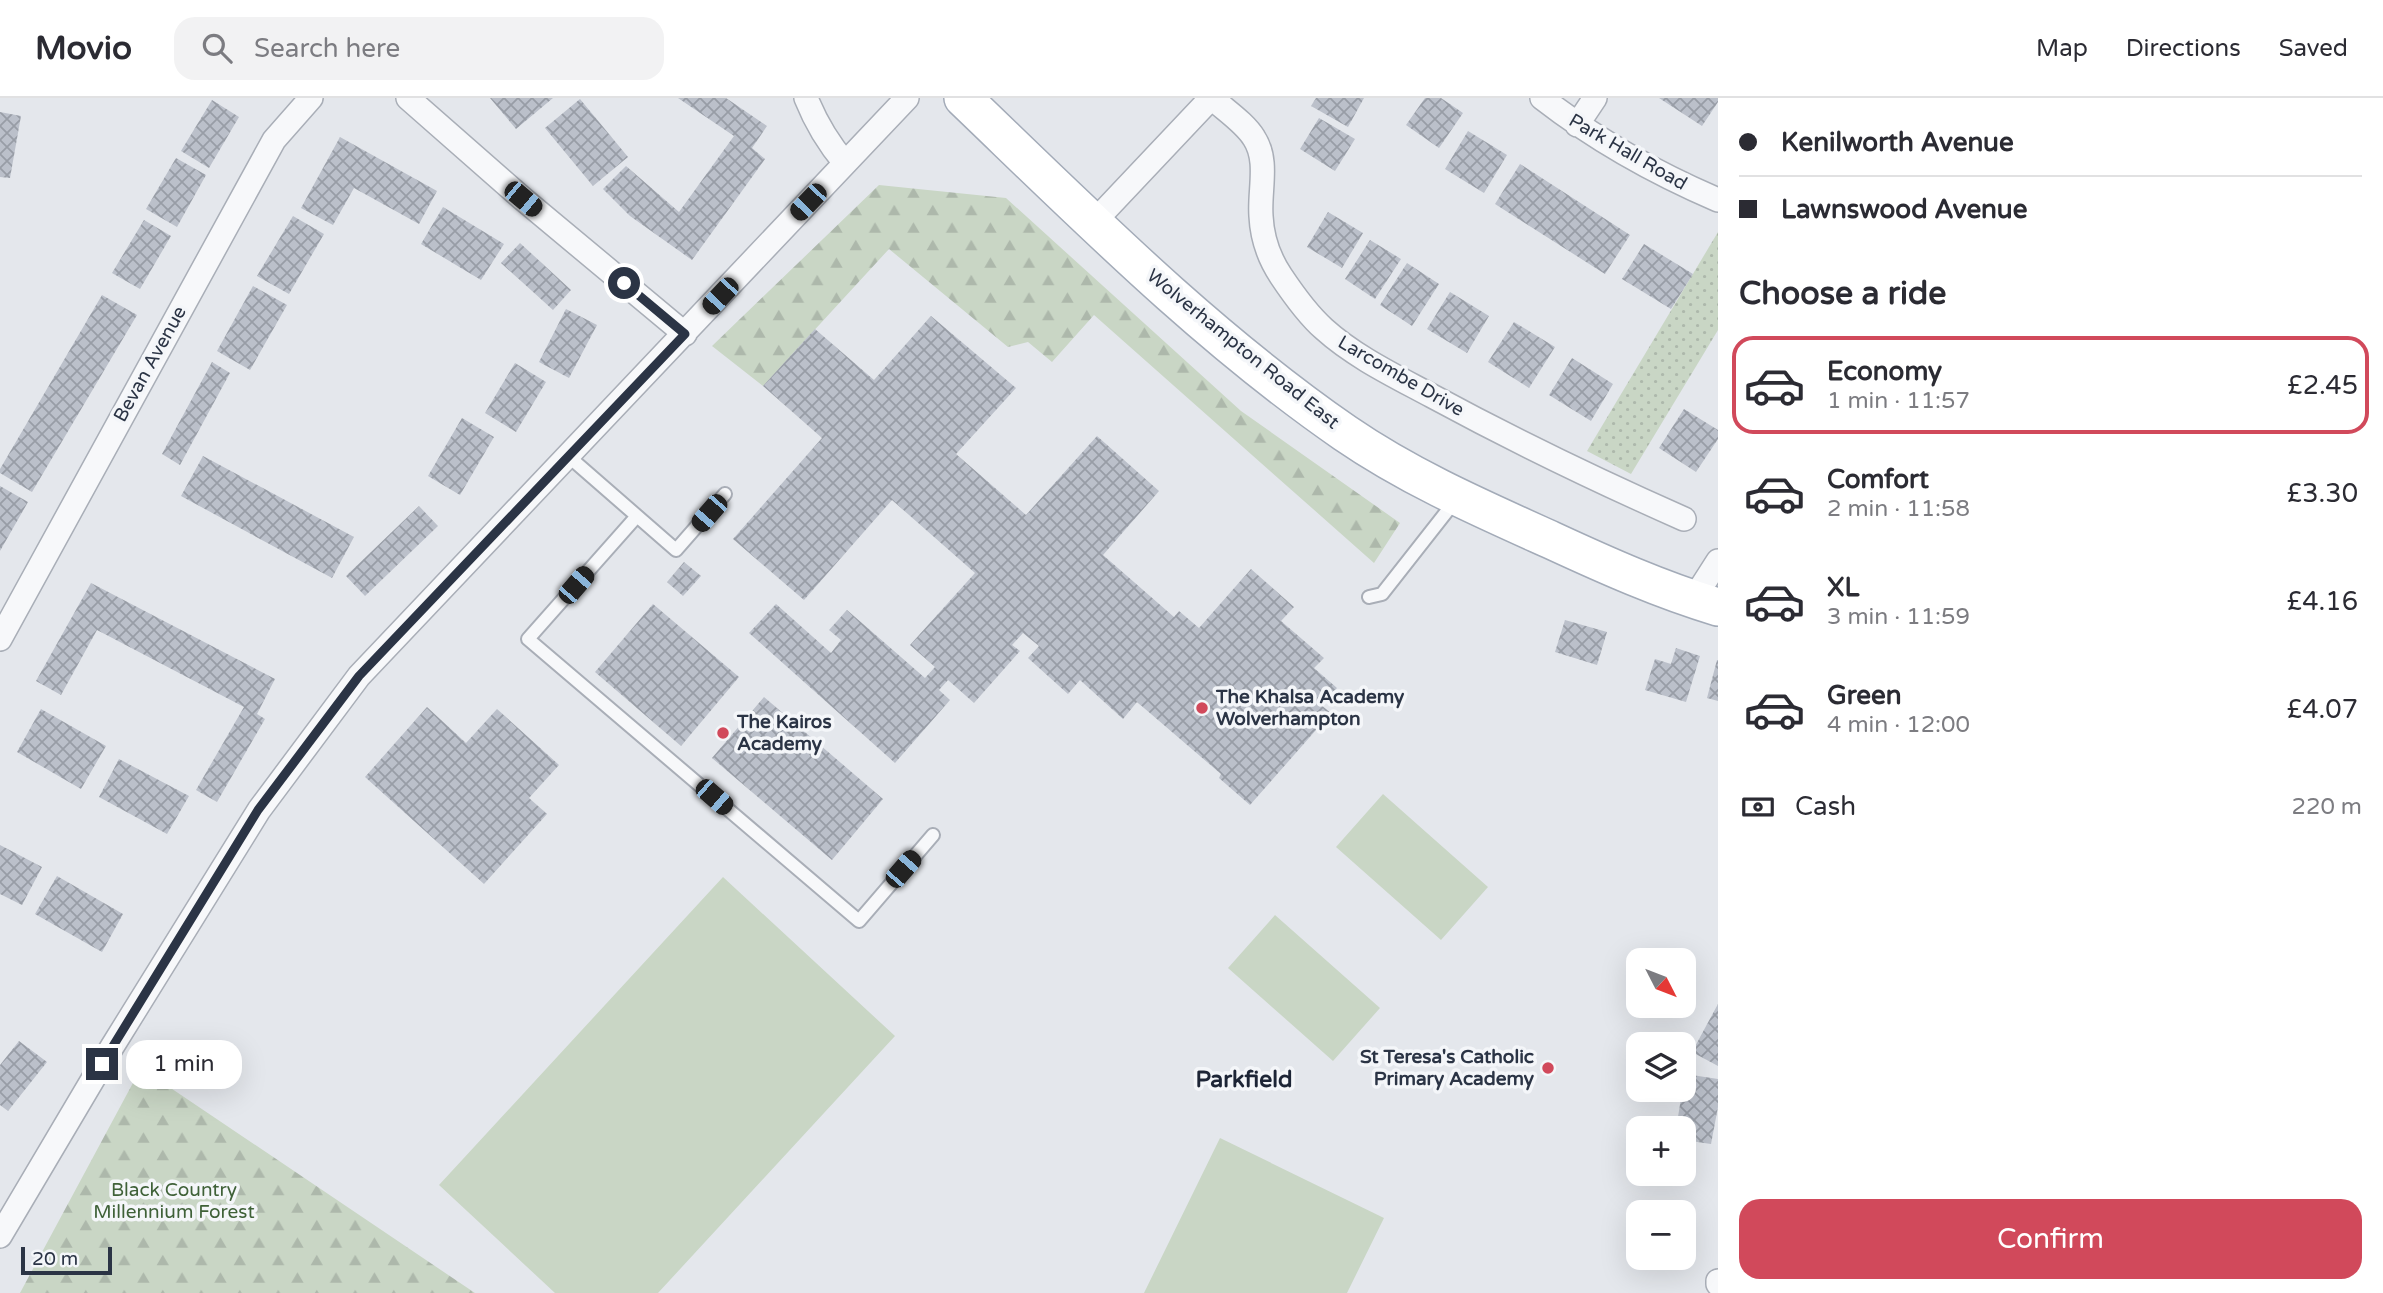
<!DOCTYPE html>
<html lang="en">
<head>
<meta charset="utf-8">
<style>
	:root { --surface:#fff; --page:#f2f2f3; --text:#2b2b33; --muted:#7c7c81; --line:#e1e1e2; --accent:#d1495b }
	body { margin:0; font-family:"Varela Round",sans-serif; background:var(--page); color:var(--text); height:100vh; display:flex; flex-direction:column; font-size:26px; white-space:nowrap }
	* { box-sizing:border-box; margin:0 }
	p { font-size:23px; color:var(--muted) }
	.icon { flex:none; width:38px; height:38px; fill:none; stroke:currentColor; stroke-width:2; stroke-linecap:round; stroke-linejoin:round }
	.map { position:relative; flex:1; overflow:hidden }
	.side { display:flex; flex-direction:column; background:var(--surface); width:665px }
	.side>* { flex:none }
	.banner { display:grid; align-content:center; height:154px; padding:0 21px; background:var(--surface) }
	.needle { width:46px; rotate:132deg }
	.controls { position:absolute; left:1626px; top:850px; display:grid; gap:14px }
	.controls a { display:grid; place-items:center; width:70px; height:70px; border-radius:14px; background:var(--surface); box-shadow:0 7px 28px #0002; font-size:35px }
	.scale { position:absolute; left:21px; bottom:18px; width:91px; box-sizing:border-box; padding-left:7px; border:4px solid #2b3445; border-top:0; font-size:19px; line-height:24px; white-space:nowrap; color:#2b3445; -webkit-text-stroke:5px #f4f6f9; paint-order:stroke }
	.end { position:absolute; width:32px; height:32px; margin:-16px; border:9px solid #2b3445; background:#fff; box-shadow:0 0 0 4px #fff }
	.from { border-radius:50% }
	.bubble { position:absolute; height:49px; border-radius:21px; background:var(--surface); box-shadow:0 7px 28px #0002; font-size:23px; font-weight:600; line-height:49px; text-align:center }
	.car { position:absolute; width:21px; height:42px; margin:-21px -10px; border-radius:9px; box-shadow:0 0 5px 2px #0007; background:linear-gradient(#222 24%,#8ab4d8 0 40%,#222 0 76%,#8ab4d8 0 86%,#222 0) }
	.banner b { display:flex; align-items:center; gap:24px; height:66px; font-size:26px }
	.banner b+b { border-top:2px solid var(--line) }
	.banner i { width:18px; height:18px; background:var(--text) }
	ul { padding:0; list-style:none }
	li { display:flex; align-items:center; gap:21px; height:98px; margin:0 14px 10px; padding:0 7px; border:4px solid transparent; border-radius:21px }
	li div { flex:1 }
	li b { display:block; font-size:26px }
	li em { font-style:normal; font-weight:600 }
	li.on { border-color:var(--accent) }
	li>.icon { width:63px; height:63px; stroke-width:1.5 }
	h2 { padding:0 21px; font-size:32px; line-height:84px }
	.pay { display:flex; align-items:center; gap:18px; height:77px; padding:0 21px; font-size:26px }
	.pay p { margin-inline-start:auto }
	.primary-button { display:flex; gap:14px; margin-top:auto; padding:14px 21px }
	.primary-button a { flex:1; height:80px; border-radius:21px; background:var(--accent); color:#fff; font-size:28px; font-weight:600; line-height:80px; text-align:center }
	header { display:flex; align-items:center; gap:42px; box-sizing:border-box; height:98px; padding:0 35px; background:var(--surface); border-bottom:2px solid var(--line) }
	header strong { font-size:33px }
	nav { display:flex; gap:38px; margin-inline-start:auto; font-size:24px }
	.search { width:490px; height:63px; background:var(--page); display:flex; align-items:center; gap:18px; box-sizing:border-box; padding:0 24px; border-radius:21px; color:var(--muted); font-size:26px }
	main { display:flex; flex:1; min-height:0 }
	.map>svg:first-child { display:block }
	.grass { fill:url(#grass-dots) }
	.forest { fill:url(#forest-firs) }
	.garden { fill:#c9d6c5 }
	.building { fill:url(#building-cross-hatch) }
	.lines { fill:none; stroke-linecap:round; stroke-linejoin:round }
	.service-casing { stroke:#a9aeb7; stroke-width:16 }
	.minor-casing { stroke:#a9aeb7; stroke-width:26 }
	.primary-casing { stroke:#a3abb8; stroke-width:40 }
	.service { stroke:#f7f8fa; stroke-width:12 }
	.minor { stroke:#f7f8fa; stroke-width:23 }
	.primary { stroke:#fff; stroke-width:37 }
	.route { stroke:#2b3445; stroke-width:9 }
	.poi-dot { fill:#d1495b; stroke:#f4f6f9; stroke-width:2.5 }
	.labels { text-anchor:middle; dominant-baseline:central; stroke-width:7; stroke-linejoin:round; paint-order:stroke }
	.street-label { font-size:19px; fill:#2b3445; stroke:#f4f6f9 }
	.poi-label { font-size:19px; font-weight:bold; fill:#2b3445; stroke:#f4f6f9; text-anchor:start }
	.park-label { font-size:19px; fill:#3f6138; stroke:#f4f6f9 }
	.quarter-label { font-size:23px; font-weight:bold; fill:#1d2536; stroke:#f4f6f9 }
</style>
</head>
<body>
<header>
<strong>Movio</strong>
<div class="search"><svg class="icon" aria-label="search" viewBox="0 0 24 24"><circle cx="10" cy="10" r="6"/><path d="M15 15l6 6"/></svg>Search here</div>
<nav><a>Map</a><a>Directions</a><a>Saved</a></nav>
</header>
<main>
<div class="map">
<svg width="1718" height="1195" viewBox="0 0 1718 1195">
	<defs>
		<pattern id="grass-dots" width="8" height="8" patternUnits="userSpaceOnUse" patternTransform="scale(1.75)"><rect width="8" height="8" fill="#c9d6c5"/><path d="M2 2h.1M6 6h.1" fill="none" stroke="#adb8ab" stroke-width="1.8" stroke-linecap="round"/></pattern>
		<pattern id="forest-firs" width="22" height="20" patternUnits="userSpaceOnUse" patternTransform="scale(1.75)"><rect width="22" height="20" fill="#c9d6c5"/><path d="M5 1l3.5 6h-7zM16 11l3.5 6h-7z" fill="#adb8ab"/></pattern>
		<pattern id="building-cross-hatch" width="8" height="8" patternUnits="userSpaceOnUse" patternTransform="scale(1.75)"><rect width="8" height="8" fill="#bbc0ca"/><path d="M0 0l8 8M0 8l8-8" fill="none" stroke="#989da6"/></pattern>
	</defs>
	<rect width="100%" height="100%" fill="#e4e7ec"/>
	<path class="grass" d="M1718 134V232L1631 376 1587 353Z"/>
	<path class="forest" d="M879 87 1006 100 1241 313 1400 425 1374 465 1094 217 1052 264 1028 244 1008 249 889 151 763 288 712 248Z
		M141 970 475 1195H20Z"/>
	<path class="garden" d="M1383 696 1488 789 1441 842 1336 749Z
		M723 779 895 938 658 1195H555L439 1087Z
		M1275 817 1380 910 1333 963 1228 870Z
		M1220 1040 1384 1120 1347 1195H1144Z"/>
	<path class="building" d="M490 0H553L516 31Z
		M678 0H726L767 28 752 50 765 61 692 162 630 118 603 91 626 68 679 114 734 38Z
		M1316 0H1364L1348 29 1311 8Z
		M1425 0H1441L1463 15 1439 50 1406 27Z
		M1659 0H1718V4L1702 28Z
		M580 1 628 59 593 88 545 30Z
		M212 2 239 19 209 70 181 53Z
		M0 14 21 18 10 80 0 79Z
		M1319 20 1355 41 1335 73 1300 51Z
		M1468 33 1507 57 1484 95 1445 71Z
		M340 39 437 93 419 126 354 90 333 127 301 110Z
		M176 60 206 77 177 129 146 111Z
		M1520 66 1630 137 1605 176 1495 106Z
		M443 109 504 146 481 182 421 146Z
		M1328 114 1363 135 1342 170 1307 149Z
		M293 118 324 136 289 196 257 178Z
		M144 122 171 138 140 191 112 175Z
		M1370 142 1401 161 1375 201 1345 181Z
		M520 145 571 192 553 212 501 165Z
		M1644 146 1693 176 1671 211 1622 181Z
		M1407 165 1439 186 1412 228 1380 207Z
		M253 188 287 207 250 272 217 253Z
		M1450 194 1489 218 1467 255 1427 231Z
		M102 197 137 217 32 394 0 375V371Z
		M566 211 597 227 569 280 539 264Z
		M931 218 1016 290 956 356 1026 417 1097 338 1159 393 1103 457 1174 519 1179 513 1199 530 1251 471 1294 509 1281 523 1324 560 1314 570 1337 590 1321 607 1331 615 1250 707 1219 680 1221 676 1137 604 1123 621 1080 582 1068 596 1028 560 1039 548 1023 535 1012 547 1020 553 974 605 948 582 939 592 950 602 895 665 749 535 776 506 831 555 841 542 829 532 847 512 925 580 935 569 910 547 975 475 892 402 804 502 733 441 822 340 763 288 815 231 874 282Z
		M1514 224 1555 249 1529 290 1488 264Z
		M1572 260 1613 286 1591 323 1549 297Z
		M212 264 230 275 180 367 162 356Z
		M515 265 546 284 516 334 485 315Z
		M1684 311 1718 332V341L1696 374 1659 350Z
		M462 320 494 339 460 397 428 378Z
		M203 358 354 439 332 480 181 398Z
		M0 388 28 404 0 453Z
		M419 408 438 428 365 498 346 478Z
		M684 464 701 478 683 498 667 484Z
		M91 485 275 581 257 616 265 621 217 704 196 692 244 609 97 532 61 597 36 583Z
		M653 506 739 579 681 648 595 574Z
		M1565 522 1607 534 1597 567 1555 554Z
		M1676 550 1700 558 1686 604 1645 592 1655 561 1671 566Z
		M1717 562H1718V603L1707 600Z
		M764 599 883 701 832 762 712 660Z
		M427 609 466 645 497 611 559 667 529 700 547 716 484 786 365 679Z
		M41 611 106 648 81 691 17 654Z
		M119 661 189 698 167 736 99 699Z
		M0 747 42 769 22 807 0 796Z
		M57 778 123 816 102 854 35 816Z
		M1718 906V968L1692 954Z
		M19 943 47 964 8 1013 0 1007V967Z
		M1685 976 1718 981V1009L1711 1046 1684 1042V1031H1676Z"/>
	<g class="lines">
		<defs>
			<path id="service" d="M567 357 637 418 528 541 859 823 933 737
				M637 418 676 452 725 396
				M1369 499 1382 496 1455 403"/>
			<path id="minor" d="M408 0 523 101 685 236
				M806 0C816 25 828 45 845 65
				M1212 0C1225 12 1245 25 1254 40 1269 63 1259 92 1261 118 1262 139 1269 160 1281 178 1293 196 1307 216 1324 231 1355 259 1395 278 1432 298 1515 343 1598 383 1684 421
				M1542 0C1596 42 1655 75 1718 102
				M1577 27 1595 0
				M1093 125 1211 0
				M1693 502 1718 463
				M0 541 274 42 311 0
				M0 1138 112 949 259 712 359 578 907 0
				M1718 1186V1183"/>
			<path id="primary" d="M963 0C1085 117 1206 239 1345 335 1409 379 1480 410 1551 442 1605 467 1661 492 1718 509"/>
		</defs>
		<use href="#service" class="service-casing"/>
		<use href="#minor" class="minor-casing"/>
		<use href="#primary" class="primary-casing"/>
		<use href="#service" class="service"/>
		<use href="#minor" class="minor"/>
		<use href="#primary" class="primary"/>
	</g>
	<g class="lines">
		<path class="route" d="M102 966 258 712 359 578 685 236 624 185"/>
	</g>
	<g class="poi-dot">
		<circle cx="1202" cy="610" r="7"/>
		<circle cx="723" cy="635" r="7"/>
		<circle cx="1548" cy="970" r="7"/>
	</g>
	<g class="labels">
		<g class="street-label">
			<text transform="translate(1628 54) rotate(30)">Park Hall Road</text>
			<text transform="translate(1243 251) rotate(39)">Wolverhampton Road East</text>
			<text transform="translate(150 266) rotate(-61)">Bevan Avenue</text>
			<text transform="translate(1401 278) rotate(30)">Larcombe Drive</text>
		</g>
		<g class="poi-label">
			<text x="1216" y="599">The Khalsa Academy<tspan x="1216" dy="22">Wolverhampton</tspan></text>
			<text x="737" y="624">The Kairos<tspan x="737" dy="22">Academy</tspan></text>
			<text x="1534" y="959" text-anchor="end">St Teresa's Catholic<tspan x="1534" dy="22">Primary Academy</tspan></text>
		</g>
		<g class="park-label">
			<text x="174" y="1092">Black Country<tspan x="174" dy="22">Millennium Forest</tspan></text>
		</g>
		<g class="quarter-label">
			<text x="1244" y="982">Parkfield</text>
		</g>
	</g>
</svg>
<div class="controls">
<a><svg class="needle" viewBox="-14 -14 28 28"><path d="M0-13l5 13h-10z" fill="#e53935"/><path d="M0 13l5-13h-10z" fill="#7c7c81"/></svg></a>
<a><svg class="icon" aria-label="layers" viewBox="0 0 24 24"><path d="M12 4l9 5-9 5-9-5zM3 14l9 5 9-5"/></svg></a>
<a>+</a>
<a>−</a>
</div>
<div class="scale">20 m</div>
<i class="end from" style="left:624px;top:185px"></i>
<i class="end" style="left:102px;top:966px"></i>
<div class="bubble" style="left:126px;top:942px;width:116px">1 min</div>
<i class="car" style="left:523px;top:101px;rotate:130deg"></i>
<i class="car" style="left:808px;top:104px;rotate:224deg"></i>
<i class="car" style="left:720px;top:198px;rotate:223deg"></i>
<i class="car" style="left:709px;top:415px;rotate:221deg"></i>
<i class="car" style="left:576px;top:487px;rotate:41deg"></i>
<i class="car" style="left:714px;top:699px;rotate:131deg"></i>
<i class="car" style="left:903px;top:771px;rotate:41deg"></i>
</div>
<section class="side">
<div class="banner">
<b><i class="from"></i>Kenilworth Avenue</b>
<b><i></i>Lawnswood Avenue</b>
</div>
<h2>Choose a ride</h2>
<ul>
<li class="on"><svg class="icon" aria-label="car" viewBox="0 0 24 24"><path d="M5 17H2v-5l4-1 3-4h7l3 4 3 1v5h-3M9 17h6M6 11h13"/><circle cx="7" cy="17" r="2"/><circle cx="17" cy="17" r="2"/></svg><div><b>Economy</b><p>1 min · 11:57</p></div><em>£2.45</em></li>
<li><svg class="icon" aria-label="car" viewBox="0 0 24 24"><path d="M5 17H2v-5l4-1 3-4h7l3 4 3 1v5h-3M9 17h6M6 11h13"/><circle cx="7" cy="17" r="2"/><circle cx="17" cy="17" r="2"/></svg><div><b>Comfort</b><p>2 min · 11:58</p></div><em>£3.30</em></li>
<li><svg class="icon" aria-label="car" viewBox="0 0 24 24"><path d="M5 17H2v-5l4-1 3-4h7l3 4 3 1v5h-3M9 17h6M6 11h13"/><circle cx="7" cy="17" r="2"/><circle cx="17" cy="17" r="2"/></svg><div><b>XL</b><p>3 min · 11:59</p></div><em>£4.16</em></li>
<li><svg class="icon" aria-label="car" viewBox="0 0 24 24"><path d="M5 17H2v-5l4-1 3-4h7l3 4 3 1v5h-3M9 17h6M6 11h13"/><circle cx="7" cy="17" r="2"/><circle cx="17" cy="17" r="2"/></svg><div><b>Green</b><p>4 min · 12:00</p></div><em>£4.07</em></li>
</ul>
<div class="pay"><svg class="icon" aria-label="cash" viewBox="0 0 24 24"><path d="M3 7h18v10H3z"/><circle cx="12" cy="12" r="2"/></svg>Cash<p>220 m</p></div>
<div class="primary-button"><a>Confirm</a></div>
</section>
</main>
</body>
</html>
